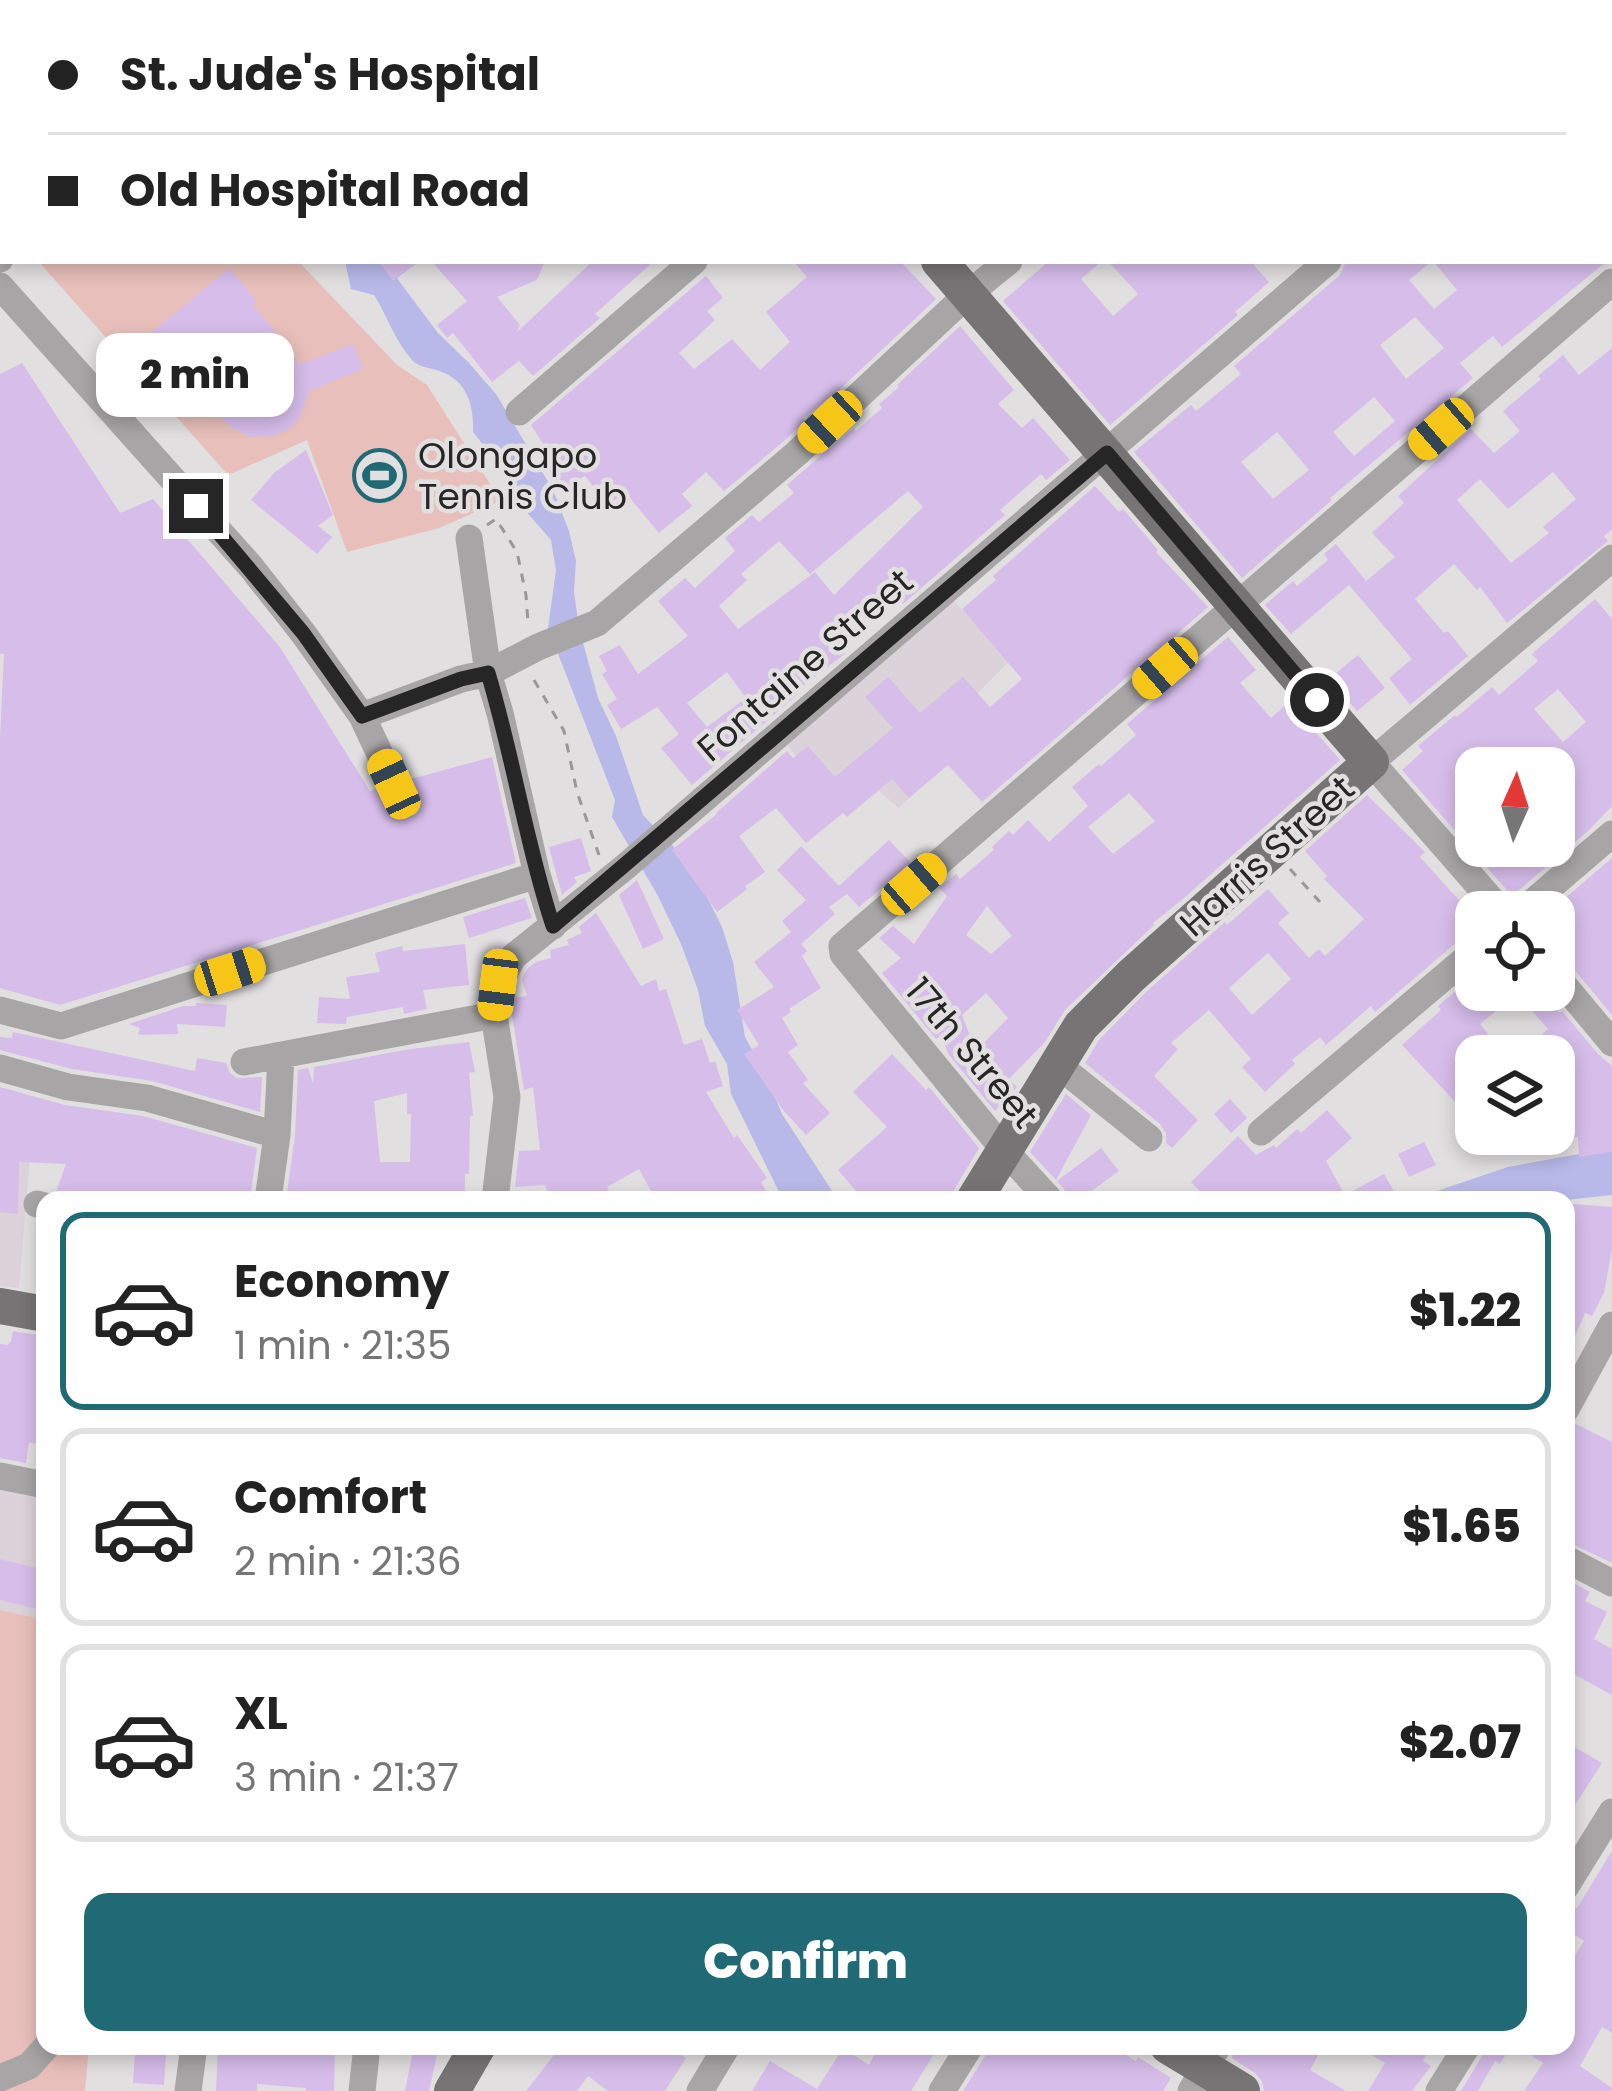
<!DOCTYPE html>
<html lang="en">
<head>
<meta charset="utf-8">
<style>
	:root { --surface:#fff; --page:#f6f6f6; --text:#222; --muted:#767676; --line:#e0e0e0; --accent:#206a75 }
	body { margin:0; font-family:Poppins,sans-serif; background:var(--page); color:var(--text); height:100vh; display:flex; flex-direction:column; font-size:45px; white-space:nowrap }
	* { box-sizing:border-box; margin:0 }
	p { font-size:39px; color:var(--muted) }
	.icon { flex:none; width:66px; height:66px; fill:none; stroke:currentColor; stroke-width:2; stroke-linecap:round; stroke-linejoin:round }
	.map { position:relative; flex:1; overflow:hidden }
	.sheet { position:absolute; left:36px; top:1191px; width:1539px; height:864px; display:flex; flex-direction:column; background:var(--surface); border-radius:24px; box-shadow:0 6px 18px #0003 }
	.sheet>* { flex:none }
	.top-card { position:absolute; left:0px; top:0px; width:1614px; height:264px; box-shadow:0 6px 18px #0003; display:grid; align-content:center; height:264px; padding:0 48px; background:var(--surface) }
	.needle { width:78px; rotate:3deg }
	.buttons { position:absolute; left:1455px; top:747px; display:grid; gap:24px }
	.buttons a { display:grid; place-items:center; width:120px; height:120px; border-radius:24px; background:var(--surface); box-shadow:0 6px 18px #0003; font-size:60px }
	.end { position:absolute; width:54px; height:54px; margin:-27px; border:15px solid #272627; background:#fff; box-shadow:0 0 0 6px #fff }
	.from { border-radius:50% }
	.bubble { position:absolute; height:84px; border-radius:24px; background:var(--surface); box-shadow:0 6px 18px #0003; font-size:39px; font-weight:800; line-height:84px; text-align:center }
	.car { position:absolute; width:36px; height:72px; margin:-36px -18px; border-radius:15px; box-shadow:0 0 9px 3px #0007; background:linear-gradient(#f5c518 24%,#345 0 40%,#f5c518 0 76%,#345 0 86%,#f5c518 0) }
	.top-card b { display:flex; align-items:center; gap:42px; height:114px; font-size:45px }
	.top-card b+b { border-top:3px solid var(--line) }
	.top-card i { width:30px; height:30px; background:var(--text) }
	ul { padding:21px 0 0; list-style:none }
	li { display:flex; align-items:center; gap:36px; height:198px; margin:0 24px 18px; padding:0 24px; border:6px solid var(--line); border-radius:24px }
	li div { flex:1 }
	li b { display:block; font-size:45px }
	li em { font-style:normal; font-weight:800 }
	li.current { border-color:var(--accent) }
	li>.icon { width:108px; height:108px; stroke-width:1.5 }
	.button { display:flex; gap:24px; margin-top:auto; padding:24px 48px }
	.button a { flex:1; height:138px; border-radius:24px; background:var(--accent); color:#fff; font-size:48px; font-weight:800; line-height:138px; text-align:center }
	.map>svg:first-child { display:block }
	.built { fill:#dcd2d9 }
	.green { fill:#e8bfba }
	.water { fill:#b8b9e9 }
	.building { fill:#d6bdea; fill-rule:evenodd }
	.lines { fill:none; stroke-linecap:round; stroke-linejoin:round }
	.path { stroke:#999798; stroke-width:3; stroke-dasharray:9 9; stroke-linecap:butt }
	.minor { stroke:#a7a5a6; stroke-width:27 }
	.major { stroke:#777475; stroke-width:36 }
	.route { stroke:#272627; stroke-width:15 }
	.labels { text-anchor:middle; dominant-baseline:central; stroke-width:9; stroke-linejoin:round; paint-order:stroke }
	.poi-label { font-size:36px; fill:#272627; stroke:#e2dfe1; text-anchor:start }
	.street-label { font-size:36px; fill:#272627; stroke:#e2dfe1 }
</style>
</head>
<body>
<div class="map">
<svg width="1612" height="2091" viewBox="0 0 1612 2091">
	<rect width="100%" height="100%" fill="#e2dfe1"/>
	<path class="built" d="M952 599 1010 661 920 751 934 773 899 808 871 784 838 809 787 745Z
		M0 1098 34 1109 19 1288 0 1286Z
		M0 1487 45 1496V1620L0 1610Z"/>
	<path class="green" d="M38 261H298L397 365 427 385 501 501 439 528 347 552 307 440 228 475Z
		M0 1610 45 1620V2046H89L85 2091H0Z"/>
	<path class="water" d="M345 261H384L438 333 469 363 496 394 553 490 569 531 576 561 574 592 579 628 598 698 616 736 643 815 691 865 722 927 733 962 745 1037 765 1073 782 1114 838 1200H783L731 1094 727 1064 705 1026 698 990 681 944 658 896 612 817 615 800 548 628 556 570 551 540 516 500 499 465 473 432C474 405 467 380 439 371 429 367 421 368 413 361 395 342 388 317 374 295L351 289Z
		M1612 1148V1195L1566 1200H1410L1508 1167Z"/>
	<path class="building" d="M378 261H420L393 281Z
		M431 261H545L537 280 497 297 520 325 517 332 593 261H654L595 314 600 318 533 376 519 361 492 382 453 333 447 338 437 325 467 301Z
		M793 261H900L936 299 839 390 803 418 805 421 784 441 724 491 706 472 682 494 692 506 659 533 625 492 608 505 585 476 560 490 543 460 551 456 531 425 706 276 723 298 707 311 715 320 679 353 694 369 732 339 760 370 790 342 766 312 807 277Z
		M1049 261H1102L1081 279 1113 316 1138 294 1108 261H1250L1269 282 1235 312 1238 315 1110 425 1003 301Z
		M1346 261H1432L1409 280 1434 309 1457 290 1433 261H1607L1502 347 1493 336 1460 363 1473 378 1330 498 1332 500 1242 578 1134 452 1191 405 1196 411 1241 374 1234 366 1340 275ZM1415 317 1444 348 1406 379 1380 345ZM1374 397 1395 421 1354 456 1333 432ZM1277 432 1309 470 1273 499 1241 462Z
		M229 268 257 301 252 304 287 346 299 365 353 344 363 369 309 391 300 417 288 430 273 436 250 437 231 427 211 410 176 369 165 378 137 345Z
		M960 326 1014 390 998 404 1022 428 1033 418 1070 460 1046 480 1041 474 1000 510 1005 515 903 604 893 592 858 626 861 628 841 648 846 653 796 691 798 694 692 785 661 748 679 734 657 707 621 729 607 705 617 699 602 674 607 671 599 656 620 645 638 674 688 636 658 601 685 578 695 588 735 551 725 538 752 515 759 522 794 493 787 485 826 451 854 428 856 431 882 408 879 404 899 387 897 385ZM908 491 923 507 834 595 815 572 738 629 719 606 747 580 741 574 779 541 810 574ZM727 672 746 698 707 727 687 703Z
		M1612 348V529L1604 536 1608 541 1507 623 1480 587 1477 590 1454 564 1415 599 1444 633 1448 631 1468 656 1410 705 1389 678 1412 659 1349 585 1291 634 1265 605 1293 581 1297 586 1328 560 1324 554 1336 544 1366 581 1395 557 1372 533 1404 503 1398 496 1471 429 1494 453 1520 431 1503 411 1541 379 1538 376 1563 355 1579 375ZM1553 472 1576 499 1543 527 1549 533 1511 563 1457 500 1480 479 1508 509Z
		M22 363 120 513 153 499 279 646 370 791 376 789 383 798 391 802 401 801 409 793 411 779 492 757 516 863 60 1005 0 988V737L4 654H0V374Z
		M306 450 333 515 318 526 332 537 317 554 251 500 274 473Z
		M1095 486 1119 512 1123 509 1158 550 1156 552 1208 607 982 802 948 765 909 798 892 779 847 817 843 813 806 843 776 808 739 836 765 872 745 886 747 889 717 912 672 850 717 814 716 813 787 751 793 758 808 746 835 777 893 728 865 697 888 677 920 713 963 677 990 707 1022 679 962 609 996 580 993 576Z
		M1595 599 1612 619V806L1588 831 1512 896 1402 770 1423 751 1418 746 1455 715 1457 717 1492 687 1499 695 1538 661 1532 654ZM1558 689 1586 722 1563 742 1534 709ZM1476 768H1554V846H1476Z
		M1228 637 1256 670 1240 683 1271 718 1289 702 1340 760 1184 898 1153 923 1154 925 1065 1010 1045 1042 1009 1079 1017 1087 995 1111 949 1055 941 1036 936 1039 882 973 901 958 879 938 893 926 914 944 947 896 939 887 956 874 960 879 994 850 992 847 1009 831 1013 835 1028 820 1049 842 1088 806 1072 787 1099 764 1101 766 1136 735 1127 724ZM1129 793 1155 821 1113 854 1088 827ZM987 906 1012 936 991 954 966 935ZM986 993 1008 1018 976 1051 962 1015Z
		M1358 655 1385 688 1357 711 1329 679Z
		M1367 795 1425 852 1420 857 1476 919V932L1464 936 1375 1012 1371 1006 1326 1045 1320 1037 1292 1060 1295 1064 1265 1092 1242 1067 1251 1059 1209 1010 1171 1043 1178 1049 1154 1076 1198 1120 1172 1148 1166 1143V1133L1160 1124 1085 1063 1099 1040 1146 992 1225 922 1227 925 1268 889 1289 913 1278 923 1309 958 1319 949 1325 956 1364 919 1324 879 1327 876 1305 851ZM1268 953 1291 979 1252 1015 1229 988Z
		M581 838 591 871 574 877 577 882 562 895 549 847Z
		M889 840 911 863 859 907 847 894 829 907 835 914 801 944 807 951 802 956 821 988 789 1009 791 1012 782 1018 798 1045 788 1052 808 1080 803 1083 830 1113 806 1135 783 1110 744 1054 759 1045 737 1010 774 987 754 962 791 932 782 921 806 900 777 870 801 846 839 886Z
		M1612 858V1015L1568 962 1554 955V912H1549Z
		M637 880 664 939 643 949 619 895Z
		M525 898 532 918 469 938 463 917Z
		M596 913 641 986 656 979 659 991 666 989 684 1045 702 1039 710 1063 715 1061 723 1086 706 1092 734 1138 737 1135 767 1178 761 1182 771 1200H656L639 1169 607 1187 613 1200H551L545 1185 515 1187 519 1151 540 1150 533 1087 524 1090 512 1015 514 998 527 996 522 979 527 969 536 962 551 958 550 950 569 945 567 940 582 933 579 927Z
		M465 944 469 985 423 990 427 1009 404 1014 403 1007 347 1017 346 1024 317 1023 319 997 350 999 346 977 380 972 375 953 402 946 403 951Z
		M1476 974V990H1537L1560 1013 1562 1011 1598 1054 1612 1066V1152L1579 1157 1578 1137 1554 1142V1056H1519L1548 1029 1517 994 1480 1024 1506 1056H1476V1092L1460 1107 1402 1045 1441 1010 1438 1006Z
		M196 1003 227 1005 225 1027 177 1024 178 1034 138 1035 140 1028 129 1024 183 1006H196Z
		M13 1032 195 1071 197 1058 226 1063 230 1073 237 1078 262 1077 260 1112 152 1081 72 1069 0 1050V1037L12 1038Z
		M469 1042 475 1072 469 1073 473 1116H470L469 1174H465V1200H286L295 1136 298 1070 308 1068 313 1083 314 1067 410 1049ZM407 1093V1114H411L410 1162H380L374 1101Z
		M892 1054 926 1090 929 1087 979 1148 955 1188 952 1200H890L884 1193 875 1200H864L838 1170 887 1127 853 1092Z
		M0 1087 65 1105 143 1116 257 1148 250 1200H62L56 1192 66 1164 19 1162 18 1214 0 1212Z
		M1066 1094 1091 1115 1056 1180 1030 1152Z
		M1230 1099 1247 1118 1231 1133 1214 1114Z
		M1327 1110 1352 1138 1326 1161 1345 1195 1384 1174 1399 1200H1209L1191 1182 1238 1136 1256 1155 1274 1145 1276 1148 1297 1129 1301 1133Z
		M1424 1142 1436 1165 1409 1177 1398 1154Z
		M1101 1148 1119 1171 1079 1200H1068L1064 1189 1057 1181Z
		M1573 1204 1612 1207V1249L1604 1293 1592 1316 1585 1313 1566 1357V1207L1572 1208Z
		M13 1331 45 1336V1408L35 1444 29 1442 26 1463 0 1458V1344L8 1345 11 1341Z
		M1576 1424 1612 1442V1563L1566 1541V1427Z
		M0 1559 45 1570V1611L0 1600Z
		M1566 1579 1590 1592 1585 1601 1607 1612 1594 1639 1612 1649V1695L1566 1670Z
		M1566 1742 1602 1763 1566 1819Z
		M1612 1851V2033L1602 2027 1580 2066 1612 2088V2091H1524L1543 2063 1516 2046H1566V1970L1584 1941 1566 1929V1904L1577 1908Z
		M218 2046H247V2049L293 2052V2046H335L334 2091H306V2088L257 2084V2091H216Z
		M414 2046H439L429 2091H405Z
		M561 2046H666L686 2058 665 2091H608L588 2076 577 2091H526Z
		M879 2046H939L911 2091H752L770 2061 817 2089 843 2048 869 2065Z
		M988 2046H1081L1091 2052 1095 2046H1112L1136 2061 1138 2057 1171 2078 1163 2091H963L985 2056Z
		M1236 2046H1323L1310 2070 1346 2091H1264L1262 2081 1255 2073 1232 2058Z
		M1357 2046H1431L1423 2061 1431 2066 1412 2091H1368L1385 2063Z
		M1485 2046H1511L1500 2064 1495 2061 1478 2091H1461L1482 2056Z
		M135 2053 166 2055 164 2085 133 2083Z"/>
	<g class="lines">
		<path class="path" d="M487 525 496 519 517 552 526 595 528 623
			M534 680 564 731 577 792 599 855
			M1290 869 1320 902"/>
		<path class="minor" d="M18 3 22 0
			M998 3 1001 0
			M1196 3 1200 0
			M1321 3 1325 0
			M1611 16 1612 15
			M0 18 3 15
			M0 259 3 251
			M0 286 251 567 303 633 362 716 394 784
			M519 412 694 261
			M469 538 488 673 500 713 537 875 553 926
			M362 716 461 679 488 673 538 647 597 623 796 454 967 295 1009 261
			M1502 912 1371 762 1612 558
			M1521 912 1612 834
			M1554 973 1612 1043
			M0 1010 61 1026 537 875
			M244 1062 494 1015
			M1058 1065 1149 1138
			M0 1068 68 1087 147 1098 277 1135
			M1261 1132 1476 950
			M268 1200 277 1135 281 1056
			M495 1200 507 1097 494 1015 498 985 513 957 625 867 1328 261
			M1050 1200 1005 1151 843 954 842 946 1612 282
			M37 1204 45 1206
			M1566 1409 1612 1325
			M0 1476 45 1485
			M1566 1559 1612 1583
			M1566 1886 1612 1812
			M0 2078 29 2066 47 2046
			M188 2091 194 2046
			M362 2091 367 2046
			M700 2091 727 2046
			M942 2091 970 2046
			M1191 2091 1218 2046
			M1439 2091 1467 2046"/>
		<path class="major" d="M709 0 711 3
			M361 3 365 0
			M0 178 3 177
			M939 261 1371 762 1131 976 1081 1026 974 1200
			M0 1306 45 1314
			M1168 2046 1242 2091
			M452 2091 478 2046"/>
	</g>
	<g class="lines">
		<path class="route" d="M196 506 303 633 362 716 461 679 488 673C513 756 526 843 553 926L1107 453 1317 700"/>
	</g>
	<defs>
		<symbol id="stadium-ring" viewBox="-11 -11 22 22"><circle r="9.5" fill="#e2dfe1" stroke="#206a75" stroke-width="1.5"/><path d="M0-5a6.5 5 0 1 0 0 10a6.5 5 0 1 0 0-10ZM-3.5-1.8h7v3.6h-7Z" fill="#206a75"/></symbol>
	</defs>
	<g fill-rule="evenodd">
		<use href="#stadium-ring" x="350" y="446" width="59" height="59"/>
	</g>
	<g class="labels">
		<g class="poi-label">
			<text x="418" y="455">Olongapo<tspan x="418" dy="41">Tennis Club</tspan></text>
		</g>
		<g class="street-label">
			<text transform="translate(805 665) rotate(-41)">Fontaine Street</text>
			<text transform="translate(1267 856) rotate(-42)">Harris Street</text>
			<text transform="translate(972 1053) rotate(50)">17th Street</text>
		</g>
	</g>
</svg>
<div class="buttons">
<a><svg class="needle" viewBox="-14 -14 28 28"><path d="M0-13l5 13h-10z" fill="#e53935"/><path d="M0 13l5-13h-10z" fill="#767676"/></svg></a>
<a><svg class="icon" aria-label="locate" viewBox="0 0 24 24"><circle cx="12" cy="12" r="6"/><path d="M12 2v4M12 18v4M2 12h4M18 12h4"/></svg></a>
<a><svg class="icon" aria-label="layers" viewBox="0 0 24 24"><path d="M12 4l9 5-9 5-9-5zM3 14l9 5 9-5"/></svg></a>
</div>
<i class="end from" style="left:1317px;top:700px"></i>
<i class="end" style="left:196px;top:506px"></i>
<div class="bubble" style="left:96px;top:333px;width:198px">2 min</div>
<i class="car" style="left:830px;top:422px;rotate:227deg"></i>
<i class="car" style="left:1441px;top:429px;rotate:229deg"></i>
<i class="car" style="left:1165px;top:668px;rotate:229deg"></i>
<i class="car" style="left:394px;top:784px;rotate:335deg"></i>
<i class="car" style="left:914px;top:884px;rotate:49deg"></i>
<i class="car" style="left:230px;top:972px;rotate:72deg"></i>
<i class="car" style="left:498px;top:985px;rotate:187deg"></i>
<div class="top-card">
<b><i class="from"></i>St. Jude's Hospital</b>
<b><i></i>Old Hospital Road</b>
</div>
<section class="sheet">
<ul>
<li class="current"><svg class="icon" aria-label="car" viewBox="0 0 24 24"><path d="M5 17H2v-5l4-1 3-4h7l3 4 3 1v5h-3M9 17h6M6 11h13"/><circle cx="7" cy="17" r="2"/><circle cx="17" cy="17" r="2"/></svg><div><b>Economy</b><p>1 min · 21:35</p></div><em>$1.22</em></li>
<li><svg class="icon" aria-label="car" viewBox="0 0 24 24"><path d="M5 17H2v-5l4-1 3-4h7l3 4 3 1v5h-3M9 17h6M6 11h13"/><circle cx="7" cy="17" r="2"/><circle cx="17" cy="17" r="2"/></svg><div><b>Comfort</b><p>2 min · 21:36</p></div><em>$1.65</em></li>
<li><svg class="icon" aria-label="car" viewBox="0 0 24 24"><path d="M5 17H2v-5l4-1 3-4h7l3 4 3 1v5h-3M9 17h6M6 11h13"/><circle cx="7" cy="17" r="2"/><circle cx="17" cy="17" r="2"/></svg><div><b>XL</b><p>3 min · 21:37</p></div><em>$2.07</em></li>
</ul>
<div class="button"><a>Confirm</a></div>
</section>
</div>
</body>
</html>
